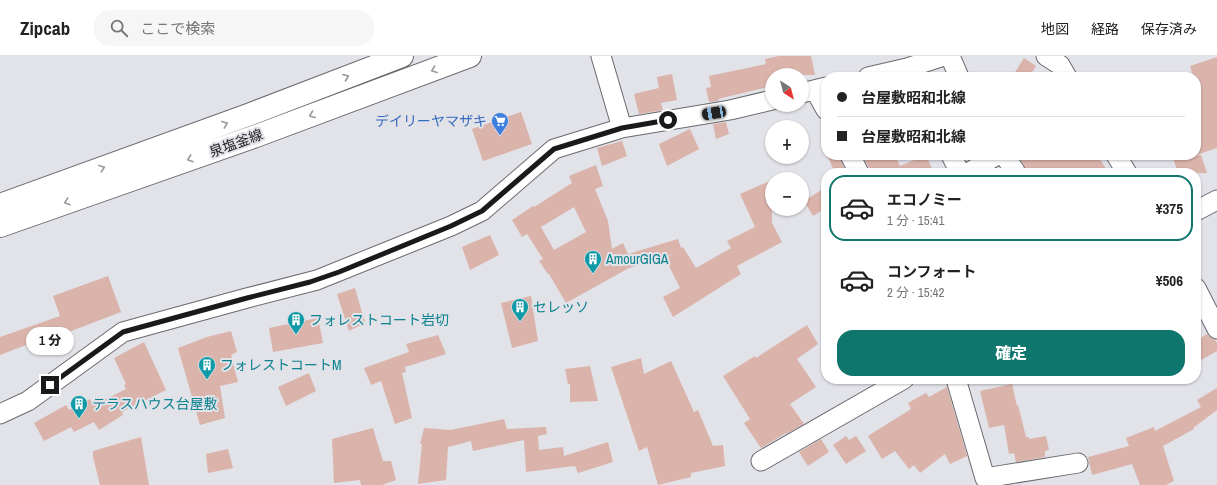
<!DOCTYPE html>
<html lang="ja">
<head>
<meta charset="utf-8">
<style>
	:root { --surface:#fff; --page:#f6f6f6; --text:#222; --muted:#767676; --line:#e0e0e0; --accent:#0f766e }
	body { margin:0; font-family:"Archivo Narrow","Noto Sans JP",sans-serif; background:var(--page); color:var(--text); height:100vh; display:flex; flex-direction:column; font-size:15px; white-space:nowrap }
	* { box-sizing:border-box; margin:0 }
	p { font-size:13px; color:var(--muted) }
	.icon { flex:none; width:22px; height:22px; fill:none; stroke:currentColor; stroke-width:2; stroke-linecap:round; stroke-linejoin:round }
	.map { position:relative; flex:1; overflow:hidden }
	.side { position:absolute; left:821px; top:112px; width:380px; height:216px; display:flex; flex-direction:column; background:var(--surface); border-radius:16px; box-shadow:0 1px 3px #0004 }
	.side>* { flex:none }
	.hud { position:absolute; left:821px; top:16px; width:380px; height:88px; border-radius:16px; box-shadow:0 1px 3px #0004; display:grid; align-content:center; height:88px; padding:0 16px; background:var(--surface) }
	.needle { width:26px; rotate:144deg }
	.tools { position:absolute; left:765px; top:12px; display:grid; gap:8px }
	.tools a { display:grid; place-items:center; width:44px; height:44px; border-radius:50%; background:var(--surface); box-shadow:0 1px 3px #0004; font-size:20px }
	.end { position:absolute; width:18px; height:18px; margin:-9px; border:5px solid #1a1a1d; background:#fff; box-shadow:0 0 0 2px #fff }
	.from { border-radius:50% }
	.bubble { position:absolute; height:28px; border-radius:14px; background:var(--surface); box-shadow:0 1px 3px #0004; font-size:13px; font-weight:800; line-height:28px; text-align:center }
	.car { position:absolute; width:12px; height:24px; margin:-12px -6px; border-radius:5px; box-shadow:0 0 3px 1px #0007; background:linear-gradient(#222 24%,#8ab4d8 0 40%,#222 0 76%,#8ab4d8 0 86%,#222 0) }
	.hud b { display:flex; align-items:center; gap:14px; height:38px; font-size:15px }
	.hud b+b { border-top:1px solid var(--line) }
	.hud i { width:10px; height:10px; background:var(--text) }
	ul { padding:7px 0 0; list-style:none }
	li { display:flex; align-items:center; gap:12px; height:66px; margin:0 8px 6px; padding:0 8px; border:2px solid transparent; border-radius:16px }
	li div { flex:1 }
	li b { display:block; font-size:15px }
	li em { font-style:normal; font-weight:800 }
	li.active { border-color:var(--accent) }
	li>.icon { width:36px; height:36px; stroke-width:1.5 }
	.action { display:flex; gap:8px; margin-top:auto; padding:8px 16px }
	.action a { flex:1; height:46px; border-radius:16px; background:var(--accent); color:#fff; font-size:16px; font-weight:800; line-height:46px; text-align:center }
	header { display:flex; align-items:center; gap:24px; box-sizing:border-box; height:56px; padding:0 20px; background:var(--surface); border-bottom:1px solid var(--line) }
	header strong { font-size:19px }
	nav { display:flex; gap:22px; margin-inline-start:auto; font-size:14px }
	.search { width:280px; height:36px; background:var(--page); display:flex; align-items:center; gap:10px; box-sizing:border-box; padding:0 14px; border-radius:16px; color:var(--muted); font-size:15px }
	.map>svg:first-child { display:block }
	.building { fill:#dab3aa; fill-rule:evenodd }
	.lines { fill:none; stroke-linecap:round; stroke-linejoin:round }
	.minor-casing { stroke:#6a6a70; stroke-width:21 }
	.major-casing { stroke:#6a6a70; stroke-width:24 }
	.minor { stroke:#fff; stroke-width:19 }
	.major { stroke:#fff; stroke-width:22 }
	.oneway { stroke:#989899 }
	.route { stroke:#1a1a1d; stroke-width:5 }
	.labels { text-anchor:middle; dominant-baseline:central; stroke-width:4; stroke-linejoin:round; paint-order:stroke }
	.shop-label { font-size:14px; fill:#366cbe; stroke:#e2e2e9; text-anchor:end }
	.street-label { font-size:14px; fill:#1a1a1d; stroke:#e2e2e9 }
	.culture-label { font-size:14px; fill:#0d838f; stroke:#e2e2e9; text-anchor:start }
</style>
</head>
<body>
<header>
<strong>Zipcab</strong>
<div class="search"><svg class="icon" aria-label="search" viewBox="0 0 24 24"><circle cx="10" cy="10" r="6"/><path d="M15 15l6 6"/></svg>ここで検索</div>
<nav><a>地図</a><a>経路</a><a>保存済み</a></nav>
</header>
<div class="map">
<svg width="1217" height="429" viewBox="0 0 1217 429">
	<rect width="100%" height="100%" fill="#e2e2e9"/>
	<path class="building" d="M779 0H811L815 19H772V30L718 43 719 45 709 46 706 32 711 31 709 20 766 8 765 3Z
		M1217 1V92L1196 99V21H1193L1190 10Z
		M1024 2 1036 10 1029 21H1012Z
		M672 18 677 44 661 47 663 54 639 58 634 38 659 32 657 21Z
		M521 56 532 88 483 105 472 73Z
		M726 66 729 78 716 83 713 68Z
		M690 73 699 93 667 110 659 88Z
		M622 85 627 100 602 110 597 92Z
		M827 99H839L844 112 835 117Z
		M862 99H895L900 110 926 99 934 117H870L869 112Z
		M1017 99H1097L1109 117H1026L1024 109Z
		M1172 99H1201L1207 117H1178Z
		M596 109 603 130 595 133 608 165 612 193 623 187 628 198 678 183 681 192 683 191 696 212 731 192 727 185 755 171 740 138 772 124V167L782 186 737 210 741 218 673 261 663 241 680 232 665 202 673 198 629 212 566 247 549 218H548L539 205 543 203 527 178 522 181 512 164 533 150 534 151 572 127 569 120ZM574 151 586 176 554 194 541 171Z
		M826 131V152L813 160 804 145Z
		M490 179 499 199 470 214 462 191Z
		M108 220 121 256 66 277 65 274 0 299V281L60 260 53 240Z
		M355 232 365 267 349 275 337 238Z
		M531 240 538 285 512 292 501 247Z
		M318 262 323 287 273 296 269 272Z
		M807 269 818 288 797 303 816 331 790 348 804 368 786 378V377L761 392 744 367 750 363 723 320 755 300 756 302Z
		M231 275 237 296 231 299 238 326 220 330 225 362 200 369 178 292 207 281Z
		M1207 278 1211 282 1215 284 1217 287V295L1196 307V285Z
		M438 279 446 298 405 311 406 316 402 317 412 362 395 368 381 325 371 329 364 312 409 296 406 288Z
		M144 286 166 334 122 356 123 359 99 374 94 366 74 376 71 371 44 385 34 367 66 349 69 354 90 343 94 349 126 333 124 329 126 328 114 302Z
		M641 302 644 318 671 305 694 356 698 354 713 390 723 389 725 410 691 417V421L658 429 647 391 639 395 611 311Z
		M590 310 598 345 570 346V328H568L565 313Z
		M309 317 316 335 286 350 278 331Z
		M1012 328 1017 350 1018 349 1026 381H1029V383L1046 380 1049 394 1045 395V401L1016 406 1014 397 1009 398 1004 369 989 372 980 335Z
		M947 331 967 400 950 408 945 398 920 417 914 409 909 413 895 395 882 403 868 380 911 353 908 347 926 337 929 341Z
		M1217 332V354L1193 372 1194 373 1163 390 1174 425 1166 429H1140L1132 408 1092 419 1088 401 1129 390 1126 382 1154 371 1155 375 1201 351 1197 344Z
		M504 363 507 373 546 371 547 378 538 380 539 394 563 391 564 400 608 386 613 406 578 417 575 410 526 416 524 384 473 395 471 385 448 391 446 424 418 428 422 388H420L424 372 451 374Z
		M373 372 383 405H391L396 424 382 429H361L360 424 334 427 332 383Z
		M846 380 849 384 856 380 866 395 846 408 833 389Z
		M141 381 149 429H100L93 401V395Z
		M821 383 829 396 808 410 799 396Z
		M228 393 233 412 208 417 206 398Z"/>
	<g class="lines">
		<defs>
			<path id="minor" d="M601 0 622 72
				M950 0 959 21
				M1046 0 1060 9 1067 21
				M868 21 907 12 944 0
				M815 34 826 54
				M802 37 826 31
				M850 99 859 117
				M951 99 960 117
				M1004 99 1015 115
				M1116 99 1127 117
				M968 117 997 99
				M1196 155 1217 144
				M1196 232 1217 273
				M956 323 985 422 1078 407
				M0 358 28 345 123 276 247 242 317 224 451 170 482 155 554 93 622 72 730 54 772 44
				M761 405 904 323"/>
			<path id="major" d="M0 149 248 59 402 0
				M0 170 256 80 470 0"/>
		</defs>
		<use href="#minor" class="minor-casing"/>
		<use href="#major" class="major-casing"/>
		<use href="#minor" class="minor"/>
		<use href="#major" class="major"/>
	</g>
	<defs><path id="oneway-chevron" d="M-2-3.5L2.5 0L-2 3.5" fill="none" stroke-width="1.6" stroke-linecap="round" stroke-linejoin="round"/></defs>
	<g class="oneway">
		<use href="#oneway-chevron" transform="translate(434 14) rotate(160)"/>
		<use href="#oneway-chevron" transform="translate(346 21) rotate(-21)"/>
		<use href="#oneway-chevron" transform="translate(312 59) rotate(159)"/>
		<use href="#oneway-chevron" transform="translate(225 68) rotate(-20)"/>
		<use href="#oneway-chevron" transform="translate(190 103) rotate(161)"/>
		<use href="#oneway-chevron" transform="translate(102 112) rotate(-20)"/>
		<use href="#oneway-chevron" transform="translate(67 146) rotate(161)"/>
	</g>
	<g class="lines">
		<path class="route" d="M50 329 123 276 247 242 310 226 339 216 451 170 482 155 554 93 622 72 668 64"/>
	</g>
	<defs>
		<symbol id="supermarket-pin" viewBox="-11 -11 22 30"><path d="M0 17L-7.5 6A9.5 9.5 0 1 1 7.5 6Z" fill="#3f7fe0" stroke="#e2e2e9"/><path d="M-6-5.5h2.5l.6 2H6L4.5 2H-2.5L-4.4-4H-6ZM-1.5 3.2a1.3 1.3 0 1 0 .1 0ZM3 3.2a1.3 1.3 0 1 0 .1 0Z" fill="#fff"/></symbol>
		<symbol id="building-pin" viewBox="-11 -11 22 30"><path d="M0 17L-7.5 6A9.5 9.5 0 1 1 7.5 6Z" fill="#0f9aa8" stroke="#e2e2e9"/><path d="M-4-6H4V6H1V3H-1V6H-4ZM-2.5-4.3h1.7v1.8h-1.7ZM.8-4.3h1.7v1.8H.8ZM-2.5-1h1.7V.8h-1.7ZM.8-1h1.7V.8H.8Z" fill="#fff"/></symbol>
	</defs>
	<g fill-rule="evenodd">
		<use href="#supermarket-pin" x="490" y="55" width="20" height="27"/>
		<use href="#building-pin" x="583" y="193" width="20" height="27"/>
		<use href="#building-pin" x="510" y="241" width="20" height="27"/>
		<use href="#building-pin" x="286" y="254" width="20" height="27"/>
		<use href="#building-pin" x="197" y="299" width="20" height="27"/>
		<use href="#building-pin" x="69" y="338" width="20" height="27"/>
	</g>
	<g class="labels">
		<g class="shop-label">
			<text x="487" y="65">デイリーヤマザキ</text>
		</g>
		<g class="street-label">
			<text transform="translate(236 87) rotate(-20)">泉塩釜線</text>
		</g>
		<g class="culture-label">
			<text x="606" y="203">AmourGIGA</text>
			<text x="533" y="251">セレッソ</text>
			<text x="309" y="264">フォレストコート岩切</text>
			<text x="220" y="309">フォレストコートM</text>
			<text x="92" y="348">テラスハウス台屋敷</text>
		</g>
	</g>
</svg>
<div class="tools">
<a><svg class="needle" viewBox="-14 -14 28 28"><path d="M0-13l5 13h-10z" fill="#e53935"/><path d="M0 13l5-13h-10z" fill="#767676"/></svg></a>
<a>+</a>
<a>−</a>
</div>
<i class="end from" style="left:668px;top:64px"></i>
<i class="end" style="left:50px;top:329px"></i>
<div class="bubble" style="left:26px;top:271px;width:48px">1 分</div>
<i class="car" style="left:714px;top:57px;rotate:260deg"></i>
<div class="hud">
<b><i class="from"></i>台屋敷昭和北線</b>
<b><i></i>台屋敷昭和北線</b>
</div>
<section class="side">
<ul>
<li class="active"><svg class="icon" aria-label="car" viewBox="0 0 24 24"><path d="M5 17H2v-5l4-1 3-4h7l3 4 3 1v5h-3M9 17h6M6 11h13"/><circle cx="7" cy="17" r="2"/><circle cx="17" cy="17" r="2"/></svg><div><b>エコノミー</b><p>1 分 · 15:41</p></div><em>¥375</em></li>
<li><svg class="icon" aria-label="car" viewBox="0 0 24 24"><path d="M5 17H2v-5l4-1 3-4h7l3 4 3 1v5h-3M9 17h6M6 11h13"/><circle cx="7" cy="17" r="2"/><circle cx="17" cy="17" r="2"/></svg><div><b>コンフォート</b><p>2 分 · 15:42</p></div><em>¥506</em></li>
</ul>
<div class="action"><a>確定</a></div>
</section>
</div>
</body>
</html>
